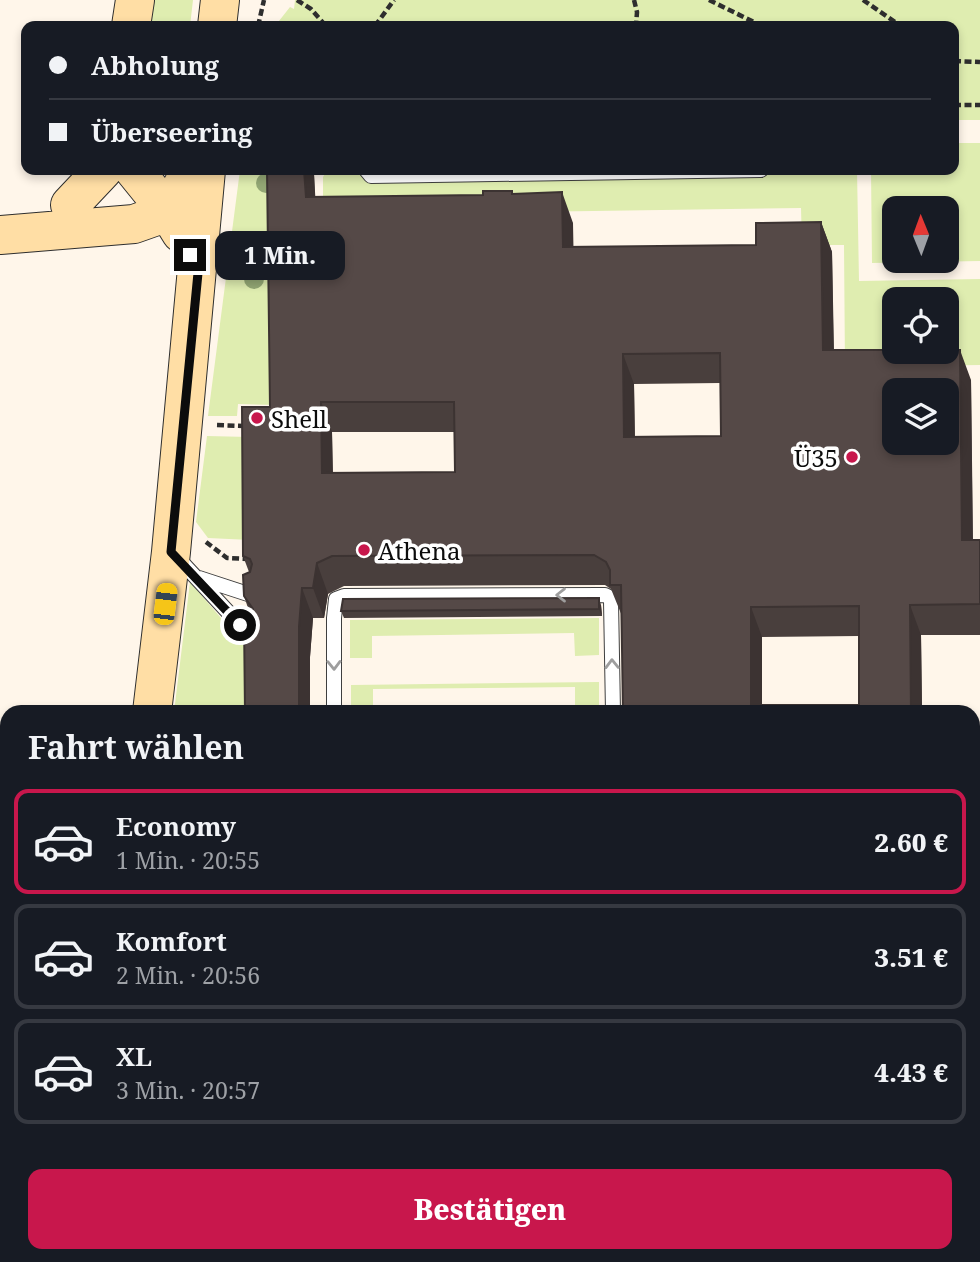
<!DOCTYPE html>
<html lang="de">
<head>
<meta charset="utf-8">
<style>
	:root { --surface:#171b24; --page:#242831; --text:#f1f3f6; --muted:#9ea1a6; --line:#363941; --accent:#c8174c }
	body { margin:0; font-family:"Noto Serif",serif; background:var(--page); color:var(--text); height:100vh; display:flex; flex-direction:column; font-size:26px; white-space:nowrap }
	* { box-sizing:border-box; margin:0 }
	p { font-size:23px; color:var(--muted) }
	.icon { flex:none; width:38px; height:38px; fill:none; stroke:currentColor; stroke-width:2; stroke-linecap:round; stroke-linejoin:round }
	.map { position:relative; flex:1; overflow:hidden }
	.sheet { position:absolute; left:0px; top:705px; width:980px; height:558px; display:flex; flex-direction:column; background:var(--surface); border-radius:21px 21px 0 0; box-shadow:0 4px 10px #0003 }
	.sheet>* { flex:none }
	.top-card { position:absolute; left:21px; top:21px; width:938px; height:154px; border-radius:14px; box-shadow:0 4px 10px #0003; display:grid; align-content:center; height:154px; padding:0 28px; background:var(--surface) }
	.needle { width:46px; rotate:359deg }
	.buttons { position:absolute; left:882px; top:196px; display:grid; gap:14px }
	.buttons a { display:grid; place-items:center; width:77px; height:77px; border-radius:14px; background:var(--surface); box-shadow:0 4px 10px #0003; font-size:35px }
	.end { position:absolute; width:32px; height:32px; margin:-16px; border:9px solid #0c0c0c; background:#fff; box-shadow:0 0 0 4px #fff }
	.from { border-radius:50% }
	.bubble { position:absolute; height:49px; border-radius:14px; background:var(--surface); box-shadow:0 4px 10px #0003; font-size:23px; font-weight:800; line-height:49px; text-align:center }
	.car { position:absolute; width:21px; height:42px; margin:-21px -10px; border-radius:9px; box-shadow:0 0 5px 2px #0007; background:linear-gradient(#f5c518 24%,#345 0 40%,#f5c518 0 76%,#345 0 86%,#f5c518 0) }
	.top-card b { display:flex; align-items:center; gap:24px; height:66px; font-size:26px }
	.top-card b+b { border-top:2px solid var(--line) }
	.top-card i { width:18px; height:18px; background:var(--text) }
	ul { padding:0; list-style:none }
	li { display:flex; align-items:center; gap:21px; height:105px; margin:0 14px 10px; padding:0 14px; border:4px solid var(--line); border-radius:14px }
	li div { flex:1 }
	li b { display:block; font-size:26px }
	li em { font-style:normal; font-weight:800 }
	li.active { border-color:var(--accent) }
	li>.icon { width:63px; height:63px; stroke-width:1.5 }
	h2 { padding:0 28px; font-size:32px; line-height:84px }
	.action { display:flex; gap:14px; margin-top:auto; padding:14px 28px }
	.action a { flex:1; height:80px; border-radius:14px; background:var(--accent); color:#fff; font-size:28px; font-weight:800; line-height:80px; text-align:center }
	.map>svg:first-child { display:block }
	.green { fill:#dfedb0; fill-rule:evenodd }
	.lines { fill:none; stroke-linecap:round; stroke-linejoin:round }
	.lane-casing { stroke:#3f3f3f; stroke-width:16 }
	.street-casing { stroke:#3f3f3f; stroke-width:30 }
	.secondary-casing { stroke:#2e2e2e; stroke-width:40 }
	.path { stroke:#2e2e2e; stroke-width:4.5; stroke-dasharray:7 3.5; stroke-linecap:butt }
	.lane { stroke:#fff; stroke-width:14 }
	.street { stroke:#fff; stroke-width:28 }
	.secondary { stroke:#ffdea5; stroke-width:38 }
	.tree { fill:#94a875 }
	.wall { fill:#493f3d; fill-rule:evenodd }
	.shaded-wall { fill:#3c3332 }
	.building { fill:#554947; stroke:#3c3332; stroke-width:2; fill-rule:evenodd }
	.oneway { stroke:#9e9e9e }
	.route { stroke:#0c0c0c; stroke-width:9 }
	.poi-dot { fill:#c8174c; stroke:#fff; stroke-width:2.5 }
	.labels { text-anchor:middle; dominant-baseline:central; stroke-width:7; stroke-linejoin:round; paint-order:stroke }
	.poi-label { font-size:24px; fill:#0c0c0c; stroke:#fff; text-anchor:start }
</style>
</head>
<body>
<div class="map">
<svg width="980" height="1262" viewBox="0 0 980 1262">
	<rect width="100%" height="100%" fill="#fff6ea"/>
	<path class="green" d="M151 0H193L190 26H148Z
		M295 0H980V120H954V26H275L290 7 294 9Z
		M954 143H980V261L872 263 871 170H954ZM894 208H947V261H894Z
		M240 170H275L276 405 238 404 237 416H208Z
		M327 170H857L859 281 980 279V365L845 367 844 245H802L801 208 323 215V177ZM894 299H947V352H894Z
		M207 436 249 437 250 540 208 538 196 522Z
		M190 582 252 654V712H174Z
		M599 618V655L575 656 574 633 372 636V658H350V620Z
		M599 682V709L575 708V687L373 689V711H351V685Z"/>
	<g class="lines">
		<defs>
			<path id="lane" d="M366 170 371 176 761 170
				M175 555 255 641
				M199 578 254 596
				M334 712V618L336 599 344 596 605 595 609 597 611 601 613 712
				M0 1038 2 1016
				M86 1262 87 1256"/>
			<path id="street" d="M0 930H7
				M701 1256V1262"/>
			<path id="secondary" d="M131 26 135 0
				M217 26 220 0
				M134 170 168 212 181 233
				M70 205 103 170
				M0 235 134 224 168 212 191 170
				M152 712 171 552 206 170"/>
		</defs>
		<use href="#lane" class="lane-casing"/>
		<use href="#street" class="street-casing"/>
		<use href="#secondary" class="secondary-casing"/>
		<path class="path" d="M297 0 311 9 326 26
			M634 0 637 12 636 26
			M709 0 762 26
			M863 0 901 26
			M258 26 264 0
			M375 26 394 0
			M954 61 980 62
			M954 105H980
			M217 425 244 426V423
			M206 542 227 558 248 559
			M0 834 7 835
			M973 882 980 883"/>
		<use href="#lane" class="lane"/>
		<use href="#street" class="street"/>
		<use href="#secondary" class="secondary"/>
	</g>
	<g class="tree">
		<circle cx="266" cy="183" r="10"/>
		<circle cx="236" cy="246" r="10"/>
		<circle cx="254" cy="279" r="10"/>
	</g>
	<path class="wall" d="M267 170H312L314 174 315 197 483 195 512 191 513 194 573 223V247L756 245 821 222 832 252 834 350 971 380 973 540H980V635H921L922 712H623L622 616 611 589 605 585 344 586 328 594 324 618H313L310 657 251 617 244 596 249 572 243 556 270 407ZM720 383 721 436 635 437 634 384ZM332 432H454L455 472 333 473ZM859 636V705H762V637Z
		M601 605 602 616 344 618 341 611Z"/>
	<path class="shaded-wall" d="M304 170H312L314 174 317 227 306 197Z
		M562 192 573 223 574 277 563 247Z
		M821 222 832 252 834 380 823 350Z
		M960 350 971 380 973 570 962 540Z
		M623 354 634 384 635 467 624 437Z
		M321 402 332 432 333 504 322 473Z
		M317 563 328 594 324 618 313 588Z
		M302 588 313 618 310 657V712H299V627Z
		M599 598 601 605 602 616 599 609Z
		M910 605 921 635 922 712H911Z
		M751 607 762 637V712L751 705Z
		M629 1256H636L637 1262H629Z
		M828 1256H841L842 1262H828Z"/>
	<path class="building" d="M267 170H304L306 197 483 195V191H512V194L562 192 563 247 756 245V223L821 222 823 350H894V352H947V350H960L962 540H980V604L910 605 911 712H623L621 585H610V570L606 562 594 555 332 556 317 563 313 588H302L299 627V712H245L244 620 251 617 253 609 244 596 243 575 250 572 252 564 250 559 243 556 242 407H270ZM720 353 721 436 624 437 623 354ZM894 390H947V443H894ZM321 402H454L455 472 322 473ZM859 606V705H751V607Z
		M599 598V609L341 611 343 599Z
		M973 1100H980V1262H936V1256H973Z
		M150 1256H629V1262H150Z
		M789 1256H828V1262H789Z"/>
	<defs><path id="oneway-chevron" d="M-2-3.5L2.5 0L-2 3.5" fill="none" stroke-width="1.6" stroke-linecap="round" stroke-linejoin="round" transform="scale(1.75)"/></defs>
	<g class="oneway">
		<use href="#oneway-chevron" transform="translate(561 595) rotate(180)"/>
		<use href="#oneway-chevron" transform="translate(612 664) rotate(-91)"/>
		<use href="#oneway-chevron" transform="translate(334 665) rotate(89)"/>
	</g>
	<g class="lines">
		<path class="route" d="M190 255 198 273 171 552 240 625"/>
	</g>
	<g class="poi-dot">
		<circle cx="257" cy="418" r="7"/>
		<circle cx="852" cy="457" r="7"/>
		<circle cx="364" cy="550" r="7"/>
	</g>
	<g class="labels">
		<g class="poi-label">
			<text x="271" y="418">Shell</text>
			<text x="838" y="457" text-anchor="end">Ü35</text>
			<text x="378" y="550">Athena</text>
		</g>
	</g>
</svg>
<div class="buttons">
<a><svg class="needle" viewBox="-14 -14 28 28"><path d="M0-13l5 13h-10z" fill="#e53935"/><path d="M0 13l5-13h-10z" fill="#9ea1a6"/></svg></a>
<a><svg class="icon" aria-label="locate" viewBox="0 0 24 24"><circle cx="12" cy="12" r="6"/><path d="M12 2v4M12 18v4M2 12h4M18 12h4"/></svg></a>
<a><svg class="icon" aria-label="layers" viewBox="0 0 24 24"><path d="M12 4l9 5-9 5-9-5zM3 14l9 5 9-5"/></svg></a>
</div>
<i class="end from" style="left:240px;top:625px"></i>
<i class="end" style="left:190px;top:255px"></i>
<div class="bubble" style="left:215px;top:231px;width:130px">1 Min.</div>
<i class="car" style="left:165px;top:604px;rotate:7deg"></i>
<div class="top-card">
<b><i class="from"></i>Abholung</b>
<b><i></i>Überseering</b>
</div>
<section class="sheet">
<h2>Fahrt wählen</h2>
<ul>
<li class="active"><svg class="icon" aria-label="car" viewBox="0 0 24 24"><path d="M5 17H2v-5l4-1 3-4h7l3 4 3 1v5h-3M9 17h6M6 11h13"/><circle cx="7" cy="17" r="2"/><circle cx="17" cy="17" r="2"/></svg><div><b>Economy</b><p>1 Min. · 20:55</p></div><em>2.60 €</em></li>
<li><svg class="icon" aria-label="car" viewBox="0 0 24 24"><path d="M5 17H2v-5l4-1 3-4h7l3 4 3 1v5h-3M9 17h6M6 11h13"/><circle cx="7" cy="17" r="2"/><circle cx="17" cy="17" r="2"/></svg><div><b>Komfort</b><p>2 Min. · 20:56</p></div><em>3.51 €</em></li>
<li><svg class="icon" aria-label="car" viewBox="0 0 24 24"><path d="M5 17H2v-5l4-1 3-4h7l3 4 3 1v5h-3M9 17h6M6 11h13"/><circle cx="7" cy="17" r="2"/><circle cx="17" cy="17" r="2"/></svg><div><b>XL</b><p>3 Min. · 20:57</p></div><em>4.43 €</em></li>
</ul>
<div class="action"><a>Bestätigen</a></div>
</section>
</div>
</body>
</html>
